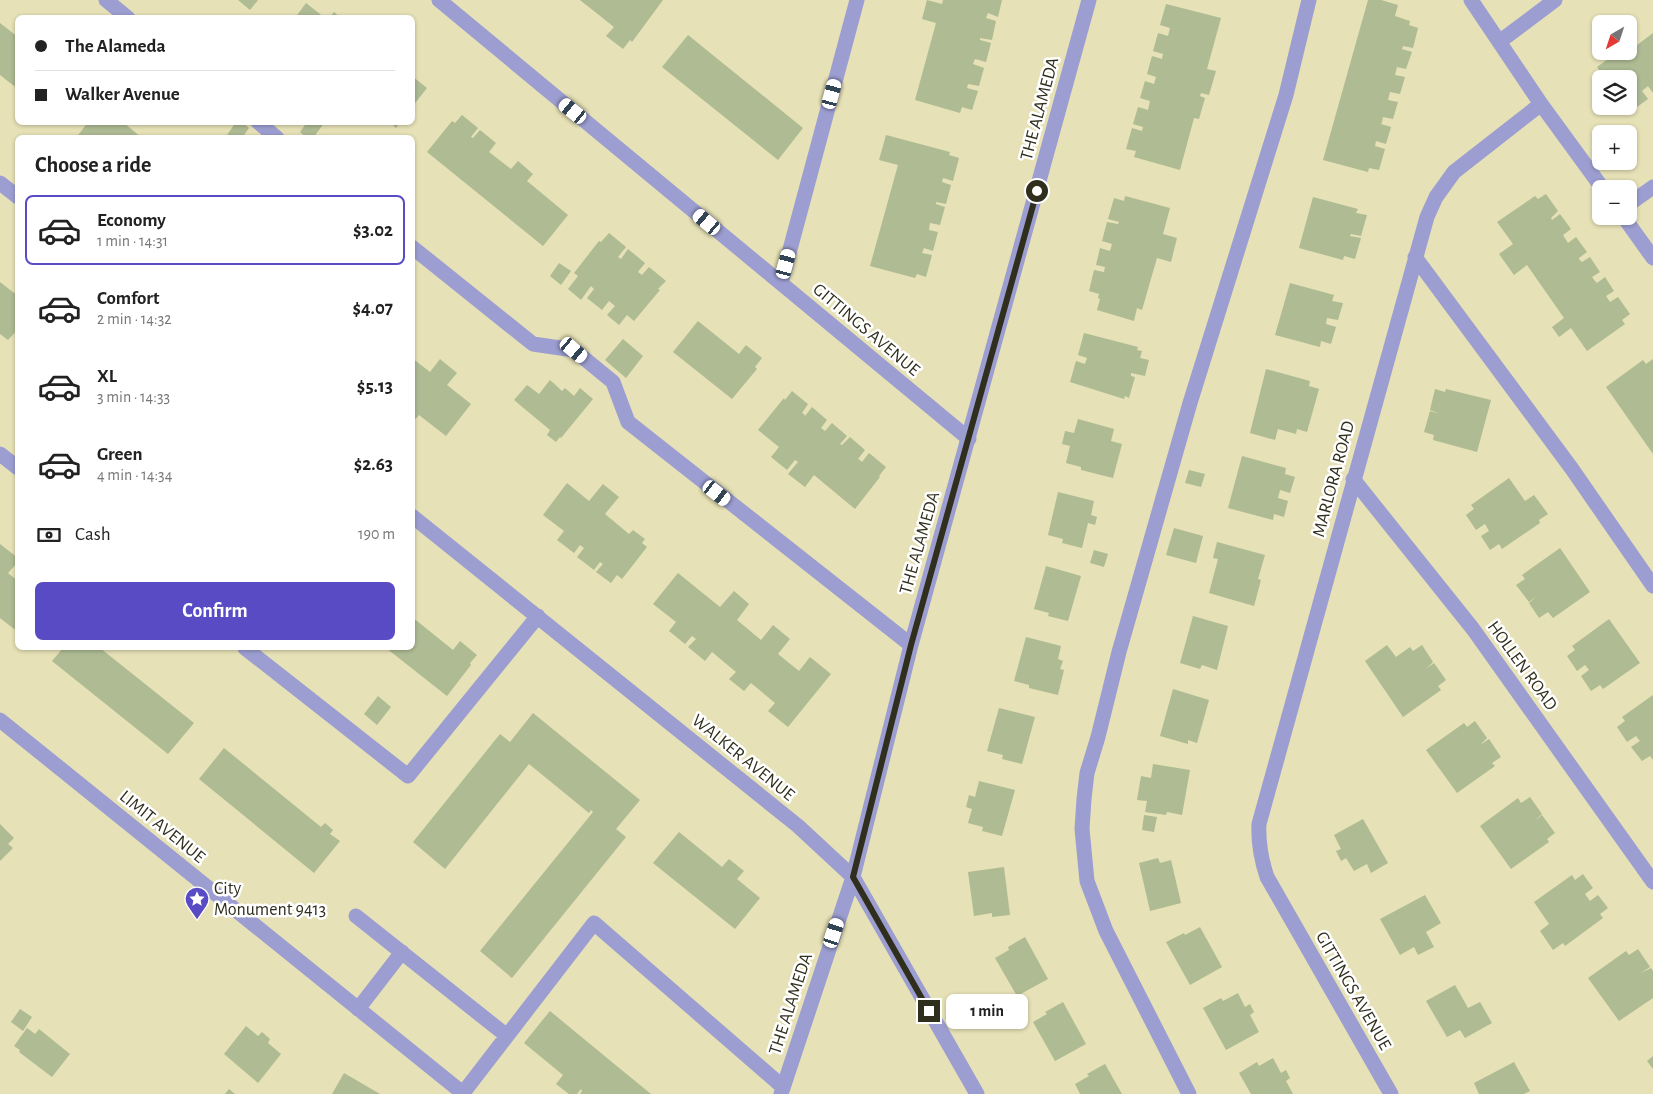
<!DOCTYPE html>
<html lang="en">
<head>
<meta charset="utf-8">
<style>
	:root { --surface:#fff; --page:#f2f2f2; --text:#222; --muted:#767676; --line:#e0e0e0; --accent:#584bc3 }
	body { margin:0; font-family:"Alegreya Sans",sans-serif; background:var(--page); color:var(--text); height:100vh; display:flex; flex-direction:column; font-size:19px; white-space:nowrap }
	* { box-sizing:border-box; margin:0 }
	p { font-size:16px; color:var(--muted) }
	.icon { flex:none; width:28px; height:28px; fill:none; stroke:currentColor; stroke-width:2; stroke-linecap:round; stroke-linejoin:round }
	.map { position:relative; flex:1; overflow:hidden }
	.details { position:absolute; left:15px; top:135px; width:400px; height:515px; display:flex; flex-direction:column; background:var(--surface); border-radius:8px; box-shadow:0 1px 4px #0004 }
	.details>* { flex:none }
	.banner { position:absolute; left:15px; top:15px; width:400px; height:110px; border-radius:8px; box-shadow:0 1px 4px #0004; display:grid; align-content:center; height:110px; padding:0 20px; background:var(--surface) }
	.needle { width:32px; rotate:219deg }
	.fabs { position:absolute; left:1592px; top:15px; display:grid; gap:10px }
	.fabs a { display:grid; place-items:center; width:45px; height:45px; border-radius:8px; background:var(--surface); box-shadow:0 1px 4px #0004; font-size:25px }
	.end { position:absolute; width:22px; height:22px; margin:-11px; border:6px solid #302e1d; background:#fff; box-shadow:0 0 0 2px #fff }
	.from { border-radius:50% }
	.bubble { position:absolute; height:35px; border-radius:8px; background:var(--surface); box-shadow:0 1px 4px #0004; font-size:16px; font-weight:700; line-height:35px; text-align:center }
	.car { position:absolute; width:15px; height:30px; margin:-15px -8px; border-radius:6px; box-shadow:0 0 4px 1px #0007; background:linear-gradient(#fff 24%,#345 0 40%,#fff 0 76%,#345 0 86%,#fff 0) }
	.banner b { display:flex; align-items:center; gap:18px; height:48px; font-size:19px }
	.banner b+b { border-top:1px solid var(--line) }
	.banner i { width:12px; height:12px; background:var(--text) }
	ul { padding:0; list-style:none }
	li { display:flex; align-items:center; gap:15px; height:70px; margin:0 10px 8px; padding:0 10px; border:2px solid transparent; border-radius:8px }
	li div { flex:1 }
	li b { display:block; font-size:19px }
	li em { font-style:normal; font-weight:700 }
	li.active { border-color:var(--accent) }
	li>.icon { width:45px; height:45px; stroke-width:1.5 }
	h2 { padding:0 20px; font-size:22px; line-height:60px }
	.pay { display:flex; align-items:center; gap:12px; height:55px; padding:0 20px; font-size:19px }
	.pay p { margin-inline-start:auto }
	.primary-button { display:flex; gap:10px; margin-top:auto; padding:10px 20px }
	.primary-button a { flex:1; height:58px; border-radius:8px; background:var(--accent); color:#fff; font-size:20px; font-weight:700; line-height:58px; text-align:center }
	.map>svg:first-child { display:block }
	.building { fill:#aebb93 }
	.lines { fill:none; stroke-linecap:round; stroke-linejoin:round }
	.minor { stroke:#9c9ed1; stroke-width:15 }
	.route { stroke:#302e1d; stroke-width:6 }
	.labels { text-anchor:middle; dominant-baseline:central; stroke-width:5; stroke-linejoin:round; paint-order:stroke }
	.street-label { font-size:18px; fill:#302e1d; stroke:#fff }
	.poi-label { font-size:18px; fill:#302e1d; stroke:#fff; text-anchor:start }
</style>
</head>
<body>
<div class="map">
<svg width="1653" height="1094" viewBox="0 0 1653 1094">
	<rect width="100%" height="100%" fill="#e6e1b6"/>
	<path class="building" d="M238 0H258L250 10Z
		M580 0H663L632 42 630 40 623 49 606 36 614 27Z
		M927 0 942 4 943 0H1002L998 17 988 13 986 18 996 21 992 40 980 38V40L991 43 986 62 975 59 973 64 984 68 979 86 968 84 967 88 978 91 972 110 962 107 960 113 915 100 936 23 922 19Z
		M1368 0H1381L1398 5 1395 16 1410 21 1409 25 1418 28 1413 48 1403 46 1402 49 1412 52 1406 69 1397 67 1395 75 1405 77 1400 94 1390 92 1388 100 1398 102 1393 119 1383 117 1382 122 1381 124 1391 127 1386 144 1376 141 1375 146 1385 149 1379 170 1369 168 1368 172 1323 160Z
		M306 3 325 18H295Z
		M1166 4 1221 18 1207 69 1216 71 1209 95 1201 93 1200 96 1205 98 1199 119 1194 118 1180 170 1134 157 1136 151 1126 149 1132 128 1142 131 1143 127 1133 124 1138 107 1148 110 1150 101 1140 98 1145 81 1154 84 1156 77 1147 74 1152 56 1162 59 1163 54 1153 51 1158 33 1168 36 1170 28 1160 25Z
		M334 12 341 18H329Z
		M0 23 18 37V89L0 75Z
		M1653 33V93L1648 86 1642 91 1648 99 1630 112 1626 106H1629V79H1605L1597 67 1619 51 1622 55 1629 51Z
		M688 35 803 128 778 160 662 67Z
		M412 76 427 88 412 107Z
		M462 115 478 128 471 137 473 138 480 130 496 143 489 152 511 169 518 161 533 174 527 181 568 215 543 246 427 152 452 121 455 123Z
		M88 122H123L142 138H76Z
		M236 122H242L249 128 242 138H225Z
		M307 122H325L313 138H307L300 132Z
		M390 122H400L396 128Z
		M886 135 950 152 949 155 959 158 953 181 943 178 942 182 951 185 946 204 936 202V204L945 207 940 225 930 223 929 230 938 232 933 251 924 248 922 253 932 255 926 277 917 274 915 278 870 266 898 165 879 160Z
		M1546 194 1558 211 1551 218 1552 220 1560 214 1571 229 1563 235 1568 243 1576 237 1587 252 1579 258V259L1582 262 1590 257 1600 272 1592 277 1595 281 1597 283 1605 277 1614 291 1606 296 1610 302 1618 297 1630 314 1622 320 1625 324 1587 351 1571 328 1559 337 1552 327 1564 318 1527 265 1514 275 1499 254 1513 244 1497 222 1535 196 1538 199Z
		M1125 196 1170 208 1163 234 1177 238 1171 262 1157 258 1142 310 1137 308 1134 321 1097 310 1100 299 1098 298 1099 294 1089 291 1094 270 1104 272 1105 267 1096 265 1100 248 1110 251 1112 244 1102 241 1107 222 1118 224 1119 222 1108 219 1114 198 1124 201Z
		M1313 197 1358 209 1356 213 1367 215 1361 236 1351 234 1350 236 1361 238 1355 259 1344 256 1343 260 1299 248Z
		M609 233 626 247 618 257 621 259 628 249 645 263 638 272 642 275 649 267 666 281 658 289 660 290 634 321 627 315 619 325 607 315 615 306 609 301 602 310 587 298 594 289 591 286 581 300 568 289 578 276 574 273 599 241 601 242Z
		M559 263 571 271 561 285 550 276Z
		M0 282 18 296V329L8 340 0 334Z
		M1290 283 1334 295 1332 301 1343 303 1338 320 1327 318 1326 324 1336 327 1331 344 1321 341 1320 347 1275 335Z
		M698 321 739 354 746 345 762 358 755 367 757 369 732 399 673 352Z
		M1084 333 1138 347 1137 350 1142 351 1140 358 1149 360 1145 376 1131 373V376L1135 377 1129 398 1125 396 1124 399 1070 382 1076 361 1085 364 1087 358 1078 355Z
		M623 339 643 356 626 378 605 360Z
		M412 358 430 372 440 359 457 373 447 385 471 404 446 436 419 415 412 423Z
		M1653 359V454L1606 387 1643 360 1646 364Z
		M1266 369 1310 381 1309 386 1319 389 1307 432 1297 429 1296 434 1278 429 1275 440 1250 433Z
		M550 380 562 391 565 388 574 396 580 388 593 399 561 438 560 437 556 442 547 435 550 430 514 400 527 385 539 394Z
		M1435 389 1445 392 1446 389 1491 400 1477 452 1433 440 1434 435 1424 432 1430 411 1440 414 1430 410Z
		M792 391 808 404 802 413 804 414 805 416 812 407 827 420 821 428 825 431 832 423 847 436 840 444 842 445 850 437 865 450 858 459 860 460 862 462 869 453 886 467 879 476 880 477 855 509 814 475 805 487 788 474 798 462 795 460 787 470 771 457 779 447 758 430 784 398 785 400Z
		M1078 419 1114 429 1111 441 1122 444 1113 478 1081 470V467L1066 463 1070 446 1062 444 1065 431 1074 433Z
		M1242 456 1286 468 1285 474 1295 477 1290 493 1280 490 1278 498 1288 501 1284 517 1274 514 1273 520 1228 508Z
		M1189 470 1205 474 1201 487 1185 483Z
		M1509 478 1525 501 1534 495 1548 514 1539 520 1540 523 1502 549 1499 544 1490 550 1481 536 1489 531 1485 524 1476 530 1466 515 1474 509 1471 505Z
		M567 483 589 501 603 484 619 497 605 514 629 534 633 530 645 539 642 543 647 547 622 579 617 575 611 583 596 572 603 564 600 562 594 570 577 557 584 548 580 545 574 553 557 540 564 531 543 515Z
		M1058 492 1094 501 1091 515 1097 517 1095 525 1088 523 1082 548 1062 543 1063 539 1048 535Z
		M1174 528 1203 536 1196 563 1166 555Z
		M1217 542 1265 555 1258 579 1261 580 1254 606 1209 593 1218 559 1213 558Z
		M0 544 18 558V562L8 573 18 581V632L0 618Z
		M1560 548 1590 592 1553 618 1548 612 1539 618 1529 603 1537 596 1529 602 1516 585 1525 579 1522 575Z
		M1094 550 1108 554 1104 567 1090 563Z
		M1046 566 1081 576 1068 621 1048 616 1049 613 1034 609Z
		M678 573 720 607 734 591 749 604 737 620 761 640 773 625 790 639 778 654 799 671 810 657 831 674 788 727 768 711 775 703 751 683 744 691 729 679 736 672 712 652 705 661 688 647 696 639 692 636 685 644 669 631 676 622 653 604Z
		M1193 616 1228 626 1217 670 1202 665 1200 669 1180 663Z
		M412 617 453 650 460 641 477 655 470 663 471 665 447 696 386 648H412Z
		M1609 619 1640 663 1603 689 1600 685 1591 691 1581 676 1589 670 1585 665 1577 671 1567 656 1575 650 1572 646Z
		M1026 637 1061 646 1058 659 1063 661 1060 669 1064 670 1058 695 1029 688V685L1014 681Z
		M1387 645 1396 657 1410 647 1413 651 1422 645 1433 662 1426 669 1434 663 1446 680 1438 686 1441 690 1403 717 1365 661Z
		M63 648H100L194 723 168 754 52 661Z
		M1173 689 1209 700 1197 743 1188 740V744L1160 736Z
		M1653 695V760L1650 756 1642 761 1631 747 1640 741 1636 736 1627 742 1617 727 1625 721 1622 717Z
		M378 696 391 707 377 725 364 714Z
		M999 708 1035 717 1022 764 1002 759 1003 755 987 751Z
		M533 713 640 800 616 829 626 837 512 978 480 951 593 812 591 810 589 813 529 764 445 869 413 842 500 734 510 742Z
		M1475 721 1487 738 1480 745 1489 739 1501 757 1492 763 1495 766 1457 793 1426 750 1464 723 1467 727Z
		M224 748 321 827 325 823 333 830 330 834 340 841 314 873 199 779Z
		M1153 764 1190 770 1182 815 1167 812 1166 815 1145 812 1147 801 1137 800 1141 776 1151 778Z
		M979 781 1015 790 1002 836 982 831 983 827 968 823 972 809 966 807 969 795 975 797Z
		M1530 797 1542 814 1534 821 1542 815 1555 833 1547 839 1549 842 1511 869 1480 826 1518 798 1521 803Z
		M1144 815 1157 817 1154 832 1142 830Z
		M1363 819 1388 863 1371 873 1367 864 1354 871 1346 858 1341 861 1336 851 1341 849 1334 835Z
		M0 824 14 838 8 844 13 848 0 861Z
		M679 832 722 867 729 859 744 871 737 879 760 898 735 929 653 863Z
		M1158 858 1160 863 1171 860 1181 903 1150 911 1139 863Z
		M1004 867 1010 915 992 917V913L974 916 968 872Z
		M1583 874 1593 888 1585 894 1590 901 1598 895 1608 908 1600 914 1603 918 1565 946 1563 943 1553 950 1540 931 1549 924 1534 902 1572 875 1575 880Z
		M1425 895 1441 923 1426 932 1434 947 1418 955 1414 947 1400 955 1380 919Z
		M1200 927 1222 967 1190 985 1166 942 1184 933 1185 935Z
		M1025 937 1048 979 1017 996 995 958 1009 950 1008 947Z
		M1638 949 1650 967 1641 973 1651 968 1653 971V998L1619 1021 1588 978 1626 951 1629 955Z
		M1455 985 1468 1008 1480 1002 1492 1023 1465 1038 1460 1030 1447 1037 1426 1001Z
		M1238 993 1245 1007 1250 1004 1254 1012 1250 1015 1259 1032 1226 1050 1203 1008 1221 998 1223 1001Z
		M1063 1002 1086 1044 1055 1061 1033 1022 1047 1014 1045 1012Z
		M20 1009 32 1017 23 1031 11 1022Z
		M550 1011 607 1058 651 1094H580L582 1091 581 1089 577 1094H569L556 1084 563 1075 524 1043Z
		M246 1026 258 1036 262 1032 270 1039 268 1043 281 1054 258 1083 224 1054Z
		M27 1028 35 1034 39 1029 70 1054 52 1077 19 1052 20 1050 14 1046Z
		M1653 1056V1069L1647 1061Z
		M1273 1058 1281 1073 1286 1070 1290 1078 1286 1081 1293 1094H1251L1239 1073 1257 1062 1259 1066Z
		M1514 1062 1530 1091 1524 1094H1479L1474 1083Z
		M1105 1064 1122 1094H1080L1075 1084 1089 1076 1087 1074Z
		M344 1073 380 1094H332Z
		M229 1089 235 1094H225Z"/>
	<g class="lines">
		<path class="minor" d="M106 0 128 18
			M439 0 969 439
			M1471 0 1541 104 1603 189
			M1499 42 1555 0
			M258 122 277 138
			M0 183 18 197
			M1629 204 1653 187
			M1623 216 1653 258
			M412 247 533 344 574 350 613 382 628 422 911 645
			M1415 257 1572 469 1653 586
			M781 283 857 0
			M0 454 18 468
			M1353 479 1473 629 1653 882
			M412 516 798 826 853 877 977 1094
			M245 648 408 776 538 616
			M0 720 464 1094
			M356 916 507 1036
			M358 1009 402 952
			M463 1093 594 923 783 1087
			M781 1094 853 877 911 645 1089 0
			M1189 1094 1106 931 1087 881 1082 829 1084 799 1087 773 1098 737 1119 652 1190 403 1286 95 1309 0
			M1391 1094 1267 877C1261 859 1258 843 1259 824L1427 217 1436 197 1454 172 1541 104"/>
	</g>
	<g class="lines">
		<path class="route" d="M929 1011 853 877 911 645 1037 191"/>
	</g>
	<defs>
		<symbol id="sight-pin" viewBox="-11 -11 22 30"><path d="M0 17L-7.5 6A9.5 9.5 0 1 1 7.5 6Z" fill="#584bc3" stroke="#fff"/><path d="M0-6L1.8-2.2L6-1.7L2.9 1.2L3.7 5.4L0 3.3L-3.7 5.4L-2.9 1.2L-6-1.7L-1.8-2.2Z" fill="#fff"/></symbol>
	</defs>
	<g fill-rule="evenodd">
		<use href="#sight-pin" x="183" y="885" width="28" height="38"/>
	</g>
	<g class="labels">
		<g class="street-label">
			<text transform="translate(1040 109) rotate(-75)">THE ALAMEDA</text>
			<text transform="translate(866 330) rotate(40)">GITTINGS AVENUE</text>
			<text transform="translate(1334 479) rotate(-75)">MARLORA ROAD</text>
			<text transform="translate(920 543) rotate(-74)">THE ALAMEDA</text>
			<text transform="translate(1522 666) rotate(54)">HOLLEN ROAD</text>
			<text transform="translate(743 758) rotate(39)">WALKER AVENUE</text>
			<text transform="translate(162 827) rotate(39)">LIMIT AVENUE</text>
			<text transform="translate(1353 991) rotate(60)">GITTINGS AVENUE</text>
			<text transform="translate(791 1004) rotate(-72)">THE ALAMEDA</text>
		</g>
		<g class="poi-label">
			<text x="214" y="889">City<tspan x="214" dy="21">Monument 9413</tspan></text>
		</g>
	</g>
</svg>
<div class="fabs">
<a><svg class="needle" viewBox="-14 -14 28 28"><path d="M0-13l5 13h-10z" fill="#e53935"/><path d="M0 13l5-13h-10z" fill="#767676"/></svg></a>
<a><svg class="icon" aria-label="layers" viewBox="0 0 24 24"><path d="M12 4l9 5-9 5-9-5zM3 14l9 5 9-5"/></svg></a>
<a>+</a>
<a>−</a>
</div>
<i class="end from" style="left:1037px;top:191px"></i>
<i class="end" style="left:929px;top:1011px"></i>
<div class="bubble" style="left:946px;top:994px;width:82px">1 min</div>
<i class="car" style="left:832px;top:94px;rotate:15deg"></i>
<i class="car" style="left:573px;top:111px;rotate:309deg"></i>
<i class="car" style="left:707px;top:222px;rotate:310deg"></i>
<i class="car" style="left:786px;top:264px;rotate:15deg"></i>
<i class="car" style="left:574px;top:350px;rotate:130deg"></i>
<i class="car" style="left:717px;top:493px;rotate:128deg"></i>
<i class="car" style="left:834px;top:933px;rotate:18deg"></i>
<div class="banner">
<b><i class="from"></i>The Alameda</b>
<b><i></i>Walker Avenue</b>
</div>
<section class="details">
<h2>Choose a ride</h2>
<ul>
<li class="active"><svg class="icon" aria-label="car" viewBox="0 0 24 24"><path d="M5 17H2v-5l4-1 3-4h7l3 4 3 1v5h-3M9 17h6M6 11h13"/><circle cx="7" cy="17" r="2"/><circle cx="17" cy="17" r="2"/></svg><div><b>Economy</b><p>1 min · 14:31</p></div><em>$3.02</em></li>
<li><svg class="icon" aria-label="car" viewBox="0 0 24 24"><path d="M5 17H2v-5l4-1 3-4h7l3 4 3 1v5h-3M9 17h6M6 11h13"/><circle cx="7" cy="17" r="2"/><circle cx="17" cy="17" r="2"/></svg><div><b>Comfort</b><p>2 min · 14:32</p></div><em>$4.07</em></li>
<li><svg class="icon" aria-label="car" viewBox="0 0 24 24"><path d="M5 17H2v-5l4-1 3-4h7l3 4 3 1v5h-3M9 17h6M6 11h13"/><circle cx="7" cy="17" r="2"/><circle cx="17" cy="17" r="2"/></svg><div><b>XL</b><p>3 min · 14:33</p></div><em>$5.13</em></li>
<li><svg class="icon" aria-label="car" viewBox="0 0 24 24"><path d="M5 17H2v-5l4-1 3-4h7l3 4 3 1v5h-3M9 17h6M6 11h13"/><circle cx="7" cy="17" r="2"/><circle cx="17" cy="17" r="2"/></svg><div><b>Green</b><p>4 min · 14:34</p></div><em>$2.63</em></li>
</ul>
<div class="pay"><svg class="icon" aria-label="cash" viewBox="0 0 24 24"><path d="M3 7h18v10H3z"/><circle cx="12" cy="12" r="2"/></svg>Cash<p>190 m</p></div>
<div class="primary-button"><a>Confirm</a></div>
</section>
</div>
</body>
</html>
